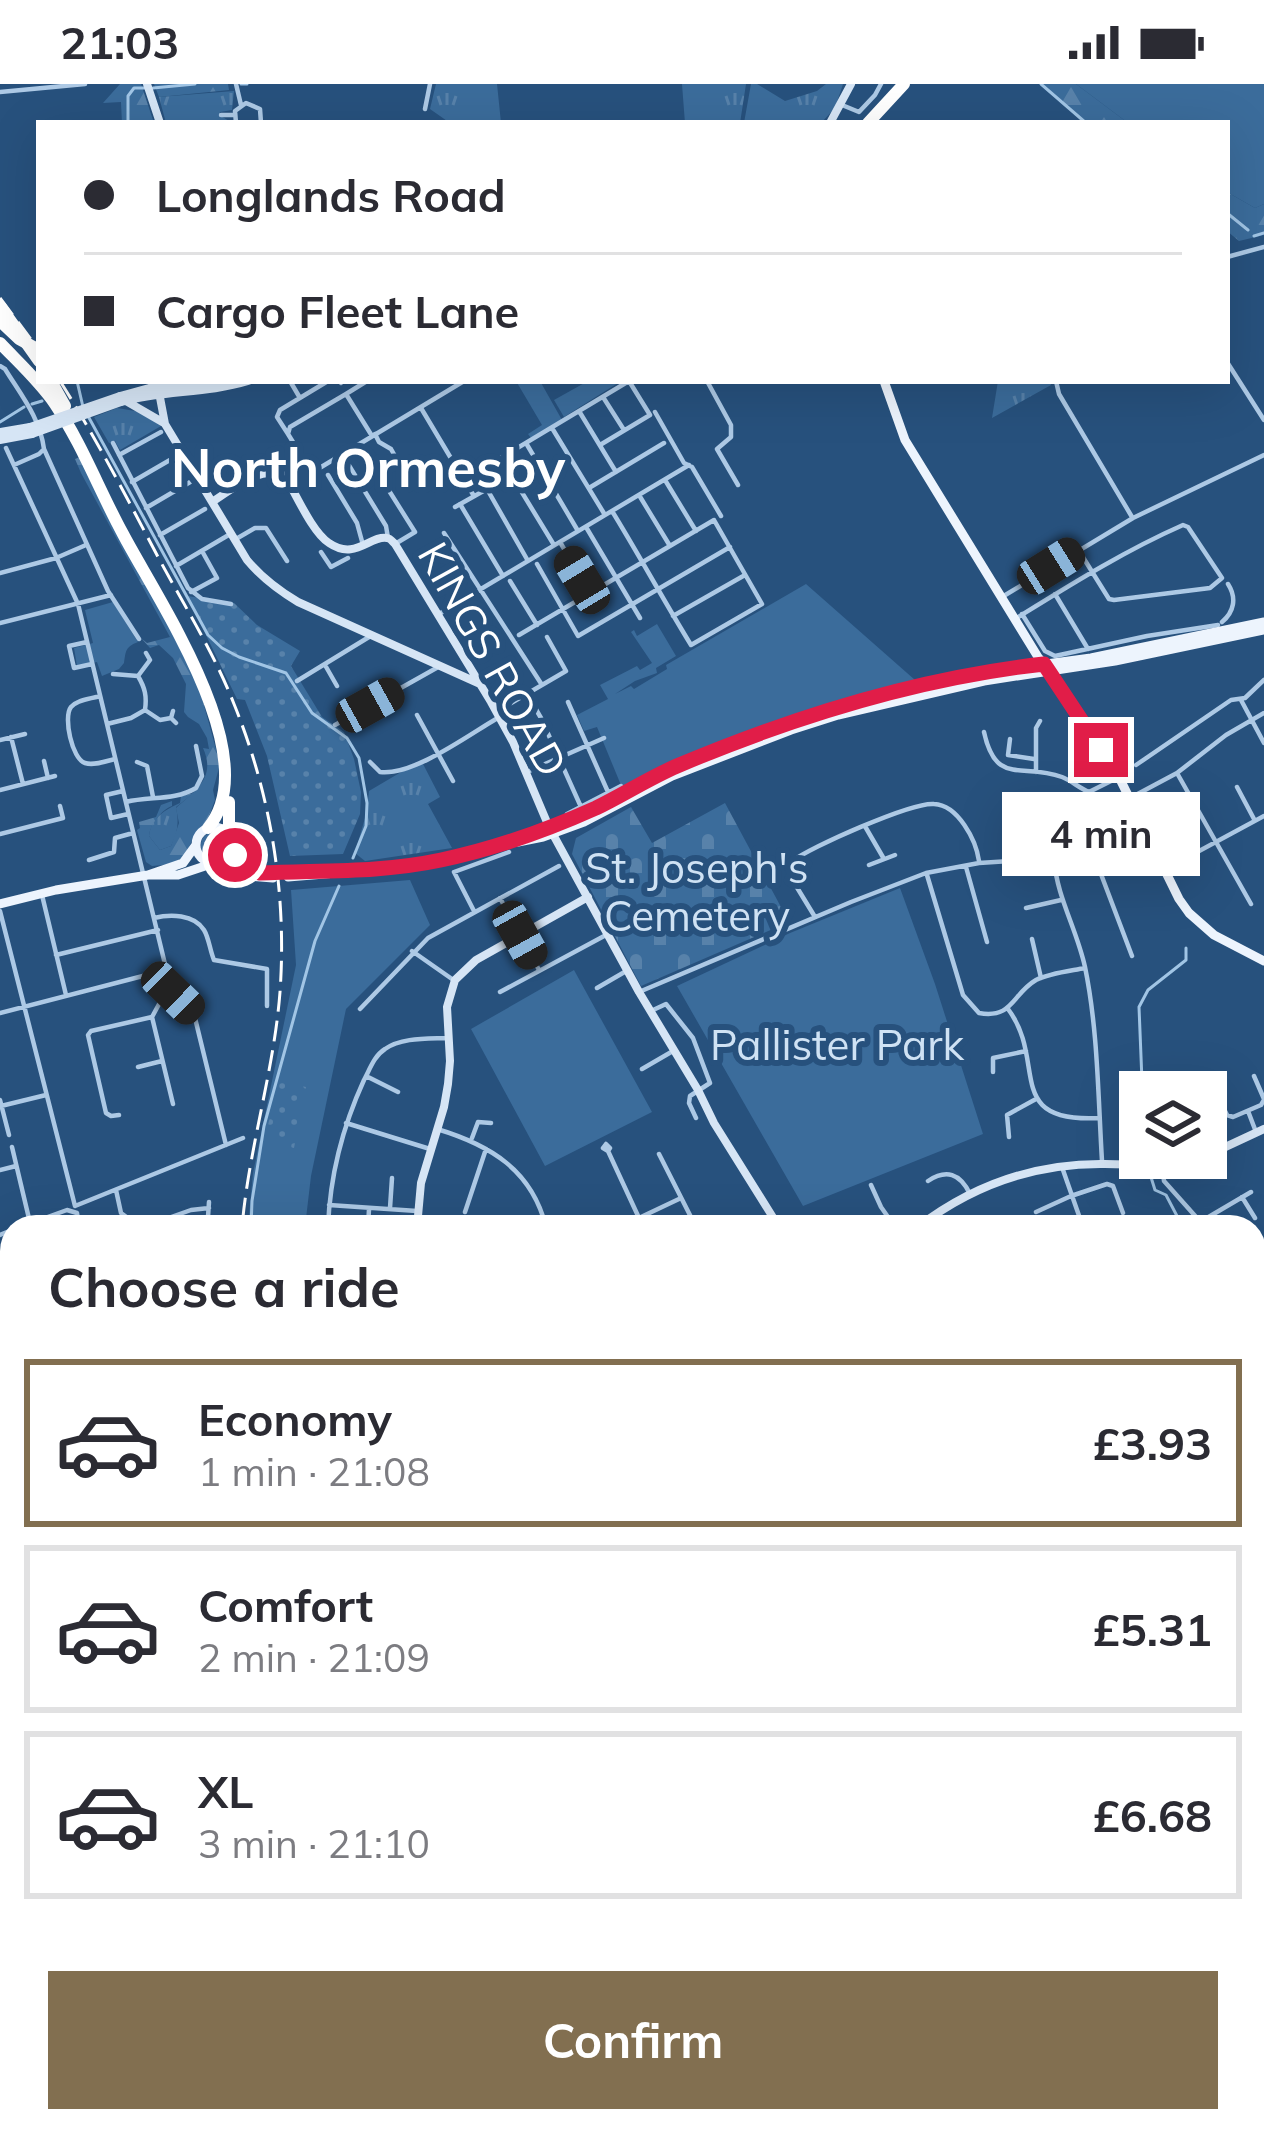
<!DOCTYPE html>
<html lang="en">
<head>
<meta charset="utf-8">
<style>
	:root { --surface:#fff; --page:#f2f2f3; --text:#2b2b33; --muted:#7c7c81; --line:#e1e1e2; --accent:#826f50 }
	body { margin:0; font-family:Mulish,sans-serif; background:var(--page); color:var(--text); height:100vh; display:flex; flex-direction:column; font-size:45px; white-space:nowrap }
	* { box-sizing:border-box; margin:0 }
	p { font-size:39px; color:var(--muted) }
	.icon { flex:none; width:66px; height:66px; fill:none; stroke:currentColor; stroke-width:2; stroke-linecap:round; stroke-linejoin:round }
	.map { position:relative; flex:1; overflow:hidden }
	.side { position:absolute; left:0px; top:1131px; width:1266px; height:918px; display:flex; flex-direction:column; background:var(--surface); border-radius:36px 36px 0 0; box-shadow:0 12px 48px #0002 }
	.side>* { flex:none }
	.top-card { position:absolute; left:36px; top:36px; width:1194px; height:264px; border-radius:0px; box-shadow:0 12px 48px #0002; display:grid; align-content:center; height:264px; padding:0 48px; background:var(--surface) }
	.tools { position:absolute; left:1119px; top:987px; display:grid; gap:24px }
	.tools a { display:grid; place-items:center; width:108px; height:108px; border-radius:0px; background:var(--surface); box-shadow:0 12px 48px #0002; font-size:60px }
	.end { position:absolute; width:54px; height:54px; margin:-27px; border:15px solid #e11d48; background:#fff; box-shadow:0 0 0 6px #fff }
	.from { border-radius:50% }
	.bubble { position:absolute; height:84px; border-radius:0px; background:var(--surface); box-shadow:0 12px 48px #0002; font-size:39px; font-weight:700; line-height:84px; text-align:center }
	.car { position:absolute; width:36px; height:72px; margin:-36px -18px; border-radius:15px; box-shadow:0 0 9px 3px #0007; background:linear-gradient(#222 24%,#8ab4d8 0 40%,#222 0 76%,#8ab4d8 0 86%,#222 0) }
	.top-card b { display:flex; align-items:center; gap:42px; height:114px; font-size:45px }
	.top-card b+b { border-top:3px solid var(--line) }
	.top-card i { width:30px; height:30px; background:var(--text) }
	ul { padding:0; list-style:none }
	li { display:flex; align-items:center; gap:36px; height:168px; margin:0 24px 18px; padding:0 24px; border:6px solid var(--line); border-radius:0px }
	li div { flex:1 }
	li b { display:block; font-size:45px }
	li em { font-style:normal; font-weight:700 }
	li.current { border-color:var(--accent) }
	li>.icon { width:108px; height:108px; stroke-width:1.5 }
	h2 { padding:0 48px; font-size:54px; line-height:144px }
	.button { display:flex; gap:24px; margin-top:auto; padding:24px 48px }
	.button a { flex:1; height:138px; border-radius:0px; background:var(--accent); color:#fff; font-size:48px; font-weight:700; line-height:138px; text-align:center }
	.status { display:flex; justify-content:space-between; align-items:center; height:84px; padding:0 60px; background:var(--surface); direction:ltr }
	.status svg { height:33px; fill:currentColor }
	.map>svg:first-child { display:block }
	.grass { fill:url(#grass-tufts) }
	.forest { fill:url(#forest-firs) }
	.cemetery { fill:url(#cemetery-stones) }
	.park { fill:#3b6c9b }
	.garden { fill:url(#garden-dots) }
	.lines { fill:none; stroke-linecap:round; stroke-linejoin:round }
	.stream { stroke:#a1c5e5; stroke-width:3 }
	.street { stroke:#adc9e5; stroke-width:4.5 }
	.secondary { stroke:#d6e5f5; stroke-width:8 }
	.primary { stroke:#edf4fd; stroke-width:9 }
	.highway { stroke:#fff; stroke-width:12 }
	.rail { stroke:#fff; stroke-width:3; stroke-dasharray:21 9; stroke-linecap:butt }
	.secondary-bridge { stroke:#d6e5f5; stroke-width:8 }
	.primary-bridge { stroke:#edf4fd; stroke-width:9 }
	.highway-bridge { stroke:#fff; stroke-width:12 }
	.route { stroke:#e11d48; stroke-width:15 }
	.labels { text-anchor:middle; dominant-baseline:central; stroke-width:12; stroke-linejoin:round; paint-order:stroke }
	.street-label { font-size:42px; fill:#fff; stroke:#27517d }
	.park-label { font-size:42px; fill:#cfe2f4; stroke:#27517d }
	.district-label { font-size:54px; font-weight:bold; fill:#fff; stroke:#27517d }
</style>
</head>
<body>
<div class="status"><b>21:03</b><svg viewBox="0 0 49 12"><path d="M0 12V9h3v3zM5 12V6h3v6zM10 12V3h3v9zM15 12V0h3v12zM26 1h20v11H26zM47 4h2v5h-2z"/></svg></div>
<div class="map">
<svg width="1264" height="2049" viewBox="0 0 1264 2049">
	<defs>
		<pattern id="grass-tufts" width="24" height="20" patternUnits="userSpaceOnUse" patternTransform="scale(3)"><rect width="24" height="20" fill="#3b6c9b"/><path d="M3 7l-1-3M5 7V3M7 7l1-3M15 17l-1-3M17 17v-4M19 17l1-3" fill="none" stroke="#5882aa"/></pattern>
		<pattern id="forest-firs" width="22" height="20" patternUnits="userSpaceOnUse" patternTransform="scale(3)"><rect width="22" height="20" fill="#3b6c9b"/><path d="M5 1l3.5 6h-7zM16 11l3.5 6h-7z" fill="#5882aa"/></pattern>
		<pattern id="cemetery-stones" width="16" height="16" patternUnits="userSpaceOnUse" patternTransform="scale(3)"><rect width="16" height="16" fill="#3b6c9b"/><path d="M2 7V4a2 2 0 0 1 4 0v3zM10 15v-3a2 2 0 0 1 4 0v3z" fill="#5882aa"/></pattern>
		<pattern id="garden-dots" width="8" height="8" patternUnits="userSpaceOnUse" patternTransform="scale(3)"><rect width="8" height="8" fill="#3b6c9b"/><path d="M2 2h.1M6 6h.1" fill="none" stroke="#5882aa" stroke-width="1.8" stroke-linecap="round"/></pattern>
	</defs>
	<rect width="100%" height="100%" fill="#27517d"/>
	<path class="grass" d="M436 0H497L501 39H450L430 25Z
		M682 0H746L740 39H685Z
		M751 0H757L785 17 817 7 826 0H843L835 24 821 39H744Z
		M234 7 232 26 220 28 221 32 232 39H166L159 13Z
		M998 297H1050L1051 301 992 334Z
		M117 324 141 328 161 342 120 366 115 357 109 359 94 333Z
		M423 680 440 713 428 720 452 764 365 777 355 769 367 727 369 707 408 684Z
		M194 709 176 723C179 738 178 748 171 762L160 766 149 752C151 734 166 725 180 719L181 712Z
		M201 761a13 13 0 1 1 26 0a13 13 0 1 1-26 0Z
		M0 1909 12 1927V2016L2 2020Z"/>
	<path class="forest" d="M120 0H141L154 39H122L121 18 103 19Z
		M154 0H228L229 6 159 13Z
		M1043 0H1076L1128 39H1086Z
		M1227 108 1255 124 1264 120V151L1239 157 1227 147Z
		M80 373 196 592 220 680 213 706 215 716 206 740 194 752 185 772 174 780 152 782 146 778 137 746 140 744 139 738 156 733 161 721 172 717V722C162 725 150 741 149 752L160 766 171 762 179 739 176 724C197 705 216 693 203 664L209 665 207 654 199 640 188 633 184 628 186 600 173 574 159 561 150 564 142 555 147 559 170 553 81 389 75 375Z"/>
	<path class="cemetery" d="M725 719 789 838 641 902 572 770 576 754 631 723 652 759Z"/>
	<path class="park" d="M1076 0H1264V120L1255 124 1227 108V39H1128Z
		M516 297H540L562 336 531 354 528 350 542 341Z
		M588 297 618 299 564 333 554 316Z
		M806 500 915 596 787 634 706 665 623 706 597 643 584 647 577 631 608 615 600 601 637 582 640 586 652 579 631 548 634 546 637 552 657 540 676 572 656 584 657 589 635 597 615 610 631 602 634 605 667 585 666 581Z
		M113 518 138 558C125 563 126 567 124 579L119 585 102 592 97 578 77 582 74 564 93 559 85 526Z
		M410 796 430 841 346 925 311 1092 305 1143H248L253 1089 296 881 291 806Z
		M900 804 935 900 983 1050 803 1122 677 902 790 849Z
		M574 886 652 1028 545 1082 471 945Z
		M1254 1340 1264 1344V1466L1254 1453Z"/>
	<path class="garden" d="M187 512 234 519 257 541 300 567 291 582 322 633 344 648 354 675 361 708 360 730 343 770 290 772 267 672 245 616 237 615Z
		M279 997 306 1003 294 1064 264 1057Z"/>
	<g class="lines">
		<path class="stream" d="M241 0H247
			M1041 0 1086 39
			M153 4 195 0
			M128 39V12L134 4H144
			M1227 129 1248 146
			M1254 152 1264 149
			M77 297 83 323
			M32 320 42 317
			M88 332 208 551 222 564 239 573 286 589 312 629 347 654 359 674 367 719 366 742 353 774
			M0 338 24 323
			M1140 1060 1132 1036 1134 1020 1142 997 1139 923 1148 906 1186 876V864
			M1145 1074 1155 1106 1166 1111 1177 1132 1173 1143
			M251 1143 252 1117 264 1042 315 857 339 802
			M1254 1416 1264 1425
			M703 2037 709 2049"/>
		<path class="street" d="M236 0 241 21
			M0 8 85 0
			M842 21 859 28 875 11 881 0
			M425 25 430 0
			M221 31H234
			M236 39 235 27 246 19 260 25 261 39
			M1227 173 1264 163
			M1227 278 1264 336
			M0 282 5 285C21 311 40 334 44 365L108 507 139 555
			M290 297 300 314
			M339 297 341 299
			M707 297 731 341V353L717 365 738 401
			M1056 297 1059 310 1132 433
			M346 310 367 297
			M603 313 624 346
			M421 324 455 381
			M579 327 616 388
			M655 328 684 379 692 383 721 432
			M552 344 605 431
			M288 350 277 333 280 326 328 297
			M375 350 379 358 391 365 400 381
			M113 359 188 504 202 515 231 520
			M526 359 578 447
			M6 364 78 520 171 905 194 930 226 1061
			M342 370 386 442 388 454
			M119 371 161 348
			M501 374 554 461
			M371 378 415 448 395 460
			M14 381 39 370 44 365
			M312 389 288 350 290 343 346 310 372 352
			M328 391 357 439 363 461
			M665 396 696 447
			M132 398 182 369
			M289 398 303 394 464 297
			M589 404 664 359
			M639 411 670 462
			M474 412 464 396 629 297 650 331 600 361
			M460 420 503 492
			M455 423 487 405 528 477
			M146 424 197 394
			M586 443 640 534
			M444 449 542 601
			M160 451 205 425
			M236 455 255 444H266L287 477
			M560 458 590 509
			M321 468 331 483 348 474
			M537 480 578 552 730 463
			M176 482 232 449
			M0 489 56 474 86 461
			M510 497 537 541
			M191 508 217 494 202 467
			M1055 510 1088 565
			M1002 513 1133 434 1264 371
			M439 530 689 381
			M1022 530 1045 567 1055 572 1147 552 1218 541
			M673 532 745 491
			M1015 535C1070 501 1124 467 1183 441L1188 443 1222 494 1210 504 1114 516 1109 515 1081 470
			M1222 538C1234 528 1237 514 1228 500
			M0 539 111 511
			M519 551 714 436 762 520 691 561C664 517 639 471 612 427
			M87 558 69 562 74 584 92 580
			M325 581 337 602
			M138 592 150 576 146 569
			M297 597 369 553
			M527 610 541 634 581 723
			M100 612C91 615 78 615 71 623 63 633 72 675 85 679 94 682 106 677 115 675
			M1241 616 1264 659
			M568 618 608 708
			M145 626 160 636 171 634
			M173 627 171 634 176 639
			M496 628 566 587 547 553
			M417 631 453 697
			M107 640 131 634 145 626C147 612 145 604 138 592L113 590
			M335 641 440 582
			M984 648C996 703 1022 678 1062 693 1072 697 1079 704 1089 708L1119 693
			M11 653 23 700
			M1010 655 1008 671 1034 675
			M0 656 25 650
			M44 677 48 694
			M137 678 147 682 153 713
			M370 678 380 688C413 692 467 652 496 635
			M1136 681 1231 616 1245 614 1264 596
			M527 688 604 654
			M1036 688V644L1040 637
			M1177 689 1251 820
			M1237 703 1254 735
			M0 706 55 692
			M123 707 106 711 111 734 128 730
			M1132 713 1177 689 1226 651 1264 629
			M126 718C150 712 174 717 196 704L202 692 196 662
			M1018 718 1035 752 1039 774
			M567 730 621 702
			M1033 741 1061 727
			M866 744 884 775
			M0 750 63 734 60 722
			M1093 769 1132 872
			M89 776 114 768 115 754 133 749
			M1054 776C1057 813 1077 846 1085 883 1098 946 1098 1012 1102 1077
			M869 781 895 771
			M966 783 987 858
			M1164 786 1264 732
			M927 791 963 911 979 929C1013 935 1012 910 1036 896 1050 889 1070 887 1085 884
			M42 811 66 911
			M500 814 539 886
			M1026 824 1061 816
			M0 827 75 1122 243 1054
			M474 827 454 788 509 768
			M815 833 790 792 791 778C810 763 912 718 934 720 958 721 976 756 979 777
			M154 834C170 830 194 830 204 846 209 854 210 867 214 876L267 885V922
			M1032 855 1041 894
			M412 867 452 895
			M56 871 158 846
			M597 904 628 886
			M171 905 164 911 152 933 173 1020
			M500 908 606 851
			M639 908 851 818 926 789 979 779 1076 773 1111 764 1145 751
			M360 925 428 854 559 782
			M1008 925C1048 978 1002 1039 1099 1034
			M651 927 666 920 693 954 710 999 690 1012 689 1019 696 1034
			M0 929 166 886
			M138 983 162 977
			M642 985 673 967
			M993 988V974L1026 967
			M366 992 398 1008
			M1254 992 1264 1015
			M1217 1011 1227 1031 1233 1033 1261 1021 1264 1016
			M0 1016 9 1051
			M1 1022 46 1011
			M1248 1027 1256 1048
			M119 1031 111 1032 106 1029 88 951 91 947 152 933
			M346 1039 430 1065
			M437 1045C490 1061 532 1086 546 1143
			M1009 1053 1007 1031 1036 1015
			M472 1054 478 1038 491 1039
			M606 1060 610 1064 608 1067 603 1064Z
			M12 1063 31 1143
			M608 1067 639 1134 640 1143
			M659 1070 696 1143
			M1162 1082 1164 1097 1205 1143
			M0 1086 16 1082
			M1063 1086 1083 1143
			M928 1097C946 1085 960 1089 970 1110
			M871 1101 881 1123 895 1143
			M116 1106 121 1129 140 1143
			M1242 1113 1255 1134
			M329 1121 417 1127
			M390 1124 392 1094
			M465 1128 486 1065
			M1036 1128 1071 1112 1107 1100 1113 1102 1123 1129
			M208 1133 209 1118
			M641 1133 679 1115
			M514 1138 515 1143
			M1200 1138 1251 1108
			M20 1143 67 1126 77 1129 79 1143
			M143 1143 191 1126 209 1124
			M328 1143C330 1091 342 1044 364 996 370 985 374 972 385 965 402 953 428 955 449 954
			M368 1143 369 1125
			M0 1151 12 1146
			M1254 1175 1264 1170
			M0 1205 7 1235
			M0 1238 12 1233
			M1256 1250 1264 1267
			M0 1291 12 1287
			M0 1393 12 1400
			M0 1413 12 1407
			M2 1465 12 1485
			M0 1517 12 1511
			M0 1737H12
			M6 1792 12 1790
			M1254 1806 1264 1802
			M0 1846 12 1842
			M0 1906 12 1925
			M1254 1926 1264 1918
			M1254 1959 1264 1974
			M0 2023 12 2019
			M51 2037 55 2049
			M819 2037 827 2049
			M1244 2037 1250 2049
			M868 2049 880 2037
			M942 2049 953 2037
			M993 2049 996 2046"/>
		<path class="secondary" d="M147 0 160 39
			M830 39 851 0
			M158 303 165 340 247 476C262 494 278 506 298 518L478 599
			M120 312 149 304 220 297
			M126 317 164 339
			M121 318C163 306 206 310 248 297
			M0 348 30 343
			M0 356 32 350
			M212 418C233 405 260 380 285 392 296 410 312 448 329 459 355 477 370 451 387 454 390 454 393 458 395 460L491 618 513 658 549 743 639 908 698 1006 714 1039 779 1143
			M1206 1072 1264 1045
			M417 1143 421 1099 444 1023 448 1000 450 977 447 923 455 896 476 876 588 813
			M918 1143C973 1101 1036 1079 1105 1080 1138 1080 1168 1085 1200 1074
			M1254 1855 1264 1861
			M1017 2037 1031 2049"/>
		<path class="primary" d="M884 297 905 356 1038 573 1056 595 1119 693 1179 815 1189 829 1214 851 1264 877
			M196 761a18 18 0 1 1 36 0a18 18 0 1 1-36 0Z
			M518 758 543 753 584 738 672 692 791 646 838 631 984 597 1115 577 1264 546
			M219 779 248 792 273 794
			M150 791H178L214 779
			M288 793 397 784 444 776 506 759 592 725 669 685 709 668 789 638 837 624 993 587 1091 574 1264 538
			M0 820 56 806 148 791 183 779 196 761
			M0 1672 12 1697
			M144 2037 148 2049"/>
		<path class="highway" d="M868 39 904 0
			M0 222 39 277
			M0 259C19 279 40 298 55 320 82 360 100 408 123 450 157 515 267 674 208 744
			M51 297 65 322
			M229 718V750"/>
		<path class="rail" d="M0 214 39 266
			M60 297C96 354 127 414 158 473 184 521 214 569 234 620 271 711 287 810 280 908 274 987 249 1063 242 1143
			M682 2037 693 2049"/>
		<path class="secondary-bridge" d="M30 343 120 312
			M32 350 121 318"/>
		<path class="primary-bridge" d="M273 788 288 787"/>
		<path class="highway-bridge" d="M0 237 19 255 39 266"/>
	</g>
	<g class="lines">
		<path class="route" d="M235 771 244 784 260 789C321 786 380 789 441 776 494 765 547 746 596 724 623 711 649 694 677 682 793 633 918 594 1044 580L1101 666"/>
	</g>
	<g class="labels">
		<g class="street-label">
			<text transform="translate(493 575) rotate(61)">KINGS ROAD</text>
		</g>
		<g class="park-label">
			<text x="697" y="783">St. Joseph's<tspan x="697" dy="48">Cemetery</tspan></text>
			<text x="837" y="960">Pallister Park</text>
		</g>
		<g class="district-label">
			<text x="368" y="383">North Ormesby</text>
		</g>
	</g>
</svg>
<div class="tools">
<a><svg class="icon" aria-label="layers" viewBox="0 0 24 24"><path d="M12 4l9 5-9 5-9-5zM3 14l9 5 9-5"/></svg></a>
</div>
<i class="end from" style="left:235px;top:771px"></i>
<i class="end" style="left:1101px;top:666px"></i>
<div class="bubble" style="left:1002px;top:708px;width:198px">4 min</div>
<i class="car" style="left:1051px;top:482px;rotate:58deg"></i>
<i class="car" style="left:582px;top:496px;rotate:329deg"></i>
<i class="car" style="left:370px;top:621px;rotate:61deg"></i>
<i class="car" style="left:520px;top:851px;rotate:151deg"></i>
<i class="car" style="left:173px;top:909px;rotate:134deg"></i>
<div class="top-card">
<b><i class="from"></i>Longlands Road</b>
<b><i></i>Cargo Fleet Lane</b>
</div>
<section class="side">
<h2>Choose a ride</h2>
<ul>
<li class="current"><svg class="icon" aria-label="car" viewBox="0 0 24 24"><path d="M5 17H2v-5l4-1 3-4h7l3 4 3 1v5h-3M9 17h6M6 11h13"/><circle cx="7" cy="17" r="2"/><circle cx="17" cy="17" r="2"/></svg><div><b>Economy</b><p>1 min · 21:08</p></div><em>£3.93</em></li>
<li><svg class="icon" aria-label="car" viewBox="0 0 24 24"><path d="M5 17H2v-5l4-1 3-4h7l3 4 3 1v5h-3M9 17h6M6 11h13"/><circle cx="7" cy="17" r="2"/><circle cx="17" cy="17" r="2"/></svg><div><b>Comfort</b><p>2 min · 21:09</p></div><em>£5.31</em></li>
<li><svg class="icon" aria-label="car" viewBox="0 0 24 24"><path d="M5 17H2v-5l4-1 3-4h7l3 4 3 1v5h-3M9 17h6M6 11h13"/><circle cx="7" cy="17" r="2"/><circle cx="17" cy="17" r="2"/></svg><div><b>XL</b><p>3 min · 21:10</p></div><em>£6.68</em></li>
</ul>
<div class="button"><a>Confirm</a></div>
</section>
</div>
</body>
</html>
